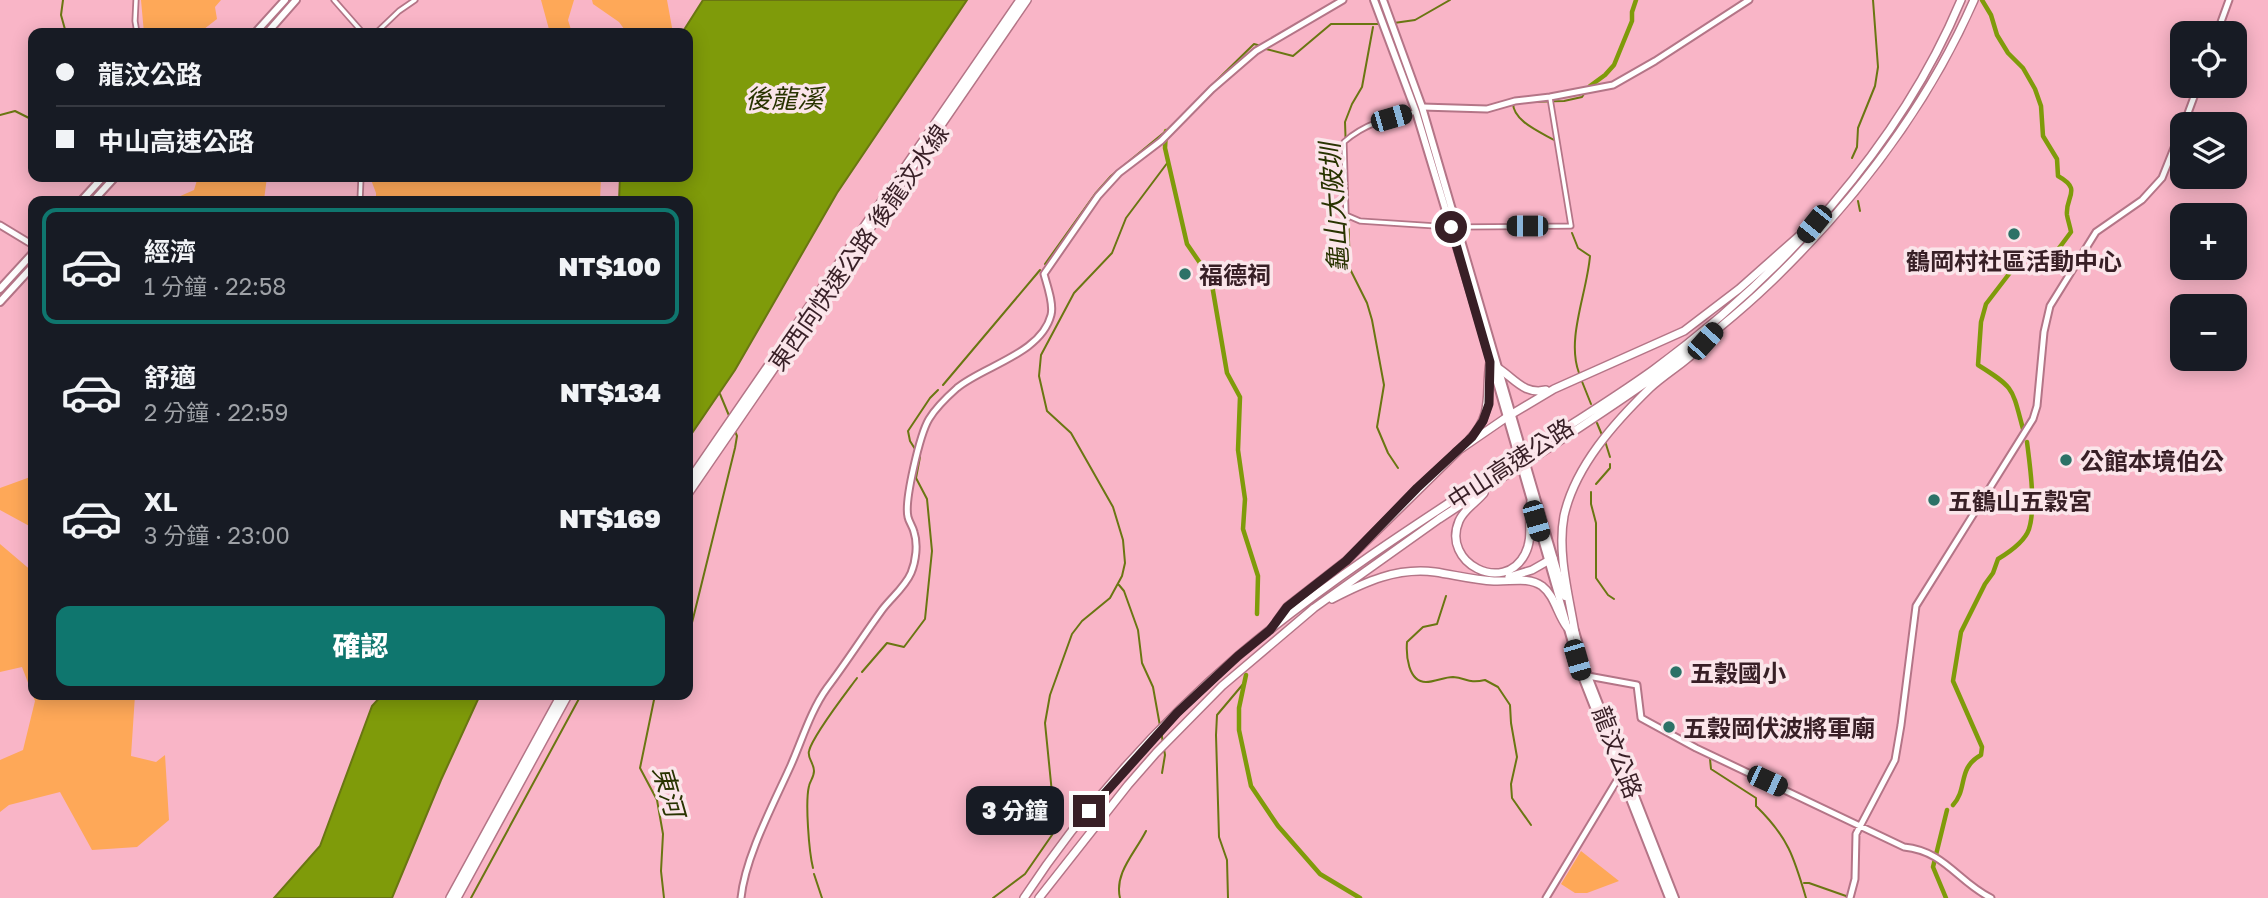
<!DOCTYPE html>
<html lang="zh-TW">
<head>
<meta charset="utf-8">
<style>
	:root { --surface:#171b24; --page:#242831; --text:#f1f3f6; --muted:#9ea1a6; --line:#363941; --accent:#0f766e }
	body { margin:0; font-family:"Golos Text","Noto Sans TC",sans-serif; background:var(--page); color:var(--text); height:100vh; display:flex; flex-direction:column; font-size:26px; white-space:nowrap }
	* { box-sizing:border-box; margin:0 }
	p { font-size:23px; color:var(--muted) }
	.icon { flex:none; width:38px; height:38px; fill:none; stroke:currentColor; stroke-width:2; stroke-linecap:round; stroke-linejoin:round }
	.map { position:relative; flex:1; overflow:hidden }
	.panel { position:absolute; left:28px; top:196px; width:665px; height:504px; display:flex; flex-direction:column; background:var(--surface); border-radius:14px; box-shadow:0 4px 18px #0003 }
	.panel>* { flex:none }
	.guide { position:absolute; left:28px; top:28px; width:665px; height:154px; border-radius:14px; box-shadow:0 4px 18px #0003; display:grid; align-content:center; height:154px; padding:0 28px; background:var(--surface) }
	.fabs { position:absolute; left:2170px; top:21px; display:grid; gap:14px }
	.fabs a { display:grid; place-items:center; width:77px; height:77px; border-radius:14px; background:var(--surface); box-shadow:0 4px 18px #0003; font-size:35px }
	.end { position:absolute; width:32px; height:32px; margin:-16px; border:9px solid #381f26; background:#fff; box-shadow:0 0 0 4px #fff }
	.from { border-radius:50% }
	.bubble { position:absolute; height:49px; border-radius:14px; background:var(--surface); box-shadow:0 4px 18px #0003; font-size:23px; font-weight:800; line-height:49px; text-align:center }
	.car { position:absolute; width:21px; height:42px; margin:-21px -10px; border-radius:9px; box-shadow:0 0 5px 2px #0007; background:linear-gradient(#222 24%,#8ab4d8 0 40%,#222 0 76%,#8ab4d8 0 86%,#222 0) }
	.guide b { display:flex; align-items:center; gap:24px; height:66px; font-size:26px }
	.guide b+b { border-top:2px solid var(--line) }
	.guide i { width:18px; height:18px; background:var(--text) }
	ul { padding:12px 0 0; list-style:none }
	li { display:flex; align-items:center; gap:21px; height:116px; margin:0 14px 10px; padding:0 14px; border:4px solid transparent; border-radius:14px }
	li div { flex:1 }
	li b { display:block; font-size:26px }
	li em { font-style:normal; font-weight:800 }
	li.on { border-color:var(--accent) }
	li>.icon { width:63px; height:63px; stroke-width:1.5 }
	.button { display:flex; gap:14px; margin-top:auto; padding:14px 28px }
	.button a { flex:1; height:80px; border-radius:14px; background:var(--accent); color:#fff; font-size:28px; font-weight:800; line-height:80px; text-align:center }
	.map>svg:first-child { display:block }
	.green { fill:#fea858 }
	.water { fill:#7f9b0a; stroke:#6a7612; stroke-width:2 }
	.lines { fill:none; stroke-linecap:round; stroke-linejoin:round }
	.stream { stroke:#6a7612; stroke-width:2 }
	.canal { stroke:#7f9b0a; stroke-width:4.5 }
	.street-casing { stroke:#b47587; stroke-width:7 }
	.secondary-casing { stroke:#b47587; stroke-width:9 }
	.primary-casing { stroke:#b47587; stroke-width:10 }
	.highway-casing { stroke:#b47587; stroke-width:10 }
	.street { stroke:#fff; stroke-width:3.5 }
	.secondary { stroke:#fff; stroke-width:5 }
	.primary { stroke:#fff; stroke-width:6 }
	.highway { stroke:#fff; stroke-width:7 }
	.highway-bridge-casing { stroke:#b47587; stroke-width:10; stroke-linecap:butt }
	.highway-bridge { stroke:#fff; stroke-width:7 }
	.route { stroke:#381f26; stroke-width:9 }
	.poi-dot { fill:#2c7267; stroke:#fbe5ea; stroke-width:2.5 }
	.labels { text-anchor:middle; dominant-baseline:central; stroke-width:7; stroke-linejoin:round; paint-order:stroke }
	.street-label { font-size:24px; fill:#381f26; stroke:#fbe5ea }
	.poi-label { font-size:24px; font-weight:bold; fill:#381f26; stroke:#fbe5ea; text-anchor:start }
	.water-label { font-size:26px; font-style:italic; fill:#283300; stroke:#fbe5ea }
</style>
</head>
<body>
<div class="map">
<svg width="2268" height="898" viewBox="0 0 2268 898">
	<rect width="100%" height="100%" fill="#f9b5c7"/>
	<path class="green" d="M141 0H221L215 7 217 19 199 33H144Z
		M541 0H574L568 20 572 33H550Z
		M592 0H667L673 33H627L619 22 593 4Z
		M198 177H267L264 200 269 201H169L194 190Z
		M370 177H601L600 201H376V193Z
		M33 476V528L0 510V488Z
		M0 544 33 572V695H135L131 756 156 762 165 755 169 820 137 847 92 850 60 792 9 805 0 812V760L23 750 35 701 22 667 0 672Z
		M1581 851 1619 881 1587 893H1575L1561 884Z"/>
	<path class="water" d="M703 0H967L837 193 735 370 688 439V201H619L620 177H688V33H682Z
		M382 695H480L441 780 392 898H274L320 846 372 706Z"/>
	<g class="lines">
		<path class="stream" d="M63 0 61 15 66 33H80
			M1394 23 1415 20 1450 0
			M1373 27 1362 87 1352 104 1345 122 1350 269 1367 303 1372 320 1384 385 1377 427 1388 453 1398 468
			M1266 49 1293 56 1331 24H1381
			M1211 86 1254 44 1261 46
			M1525 102 1564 101 1582 97 1586 91
			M1513 103C1513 121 1540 132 1554 140
			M0 115 15 111 33 120
			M1852 158 1857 147 1858 128 1875 86 1878 67 1873 0
			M1858 201 1860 211
			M1572 233 1578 248 1590 256C1587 293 1566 339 1579 373
			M1045 264 1095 194 1111 176 1166 131 1200 98
			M1581 379 1591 404
			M943 385 1040 270
			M720 394 730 418
			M1597 423 1602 435
			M1605 441 1610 457
			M915 449 910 441 908 431 930 398 938 390
			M1596 484 1610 468V464
			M1591 492V504L1596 523V578L1608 595 1614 599
			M1119 585 1124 591 1138 630 1142 663 1153 687 1160 726
			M1446 596 1437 624 1423 627 1407 642C1406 655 1408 682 1426 682 1435 682 1444 677 1453 677 1467 678 1468 684 1485 680L1498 687 1510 705 1511 723 1517 757 1511 784 1512 798 1531 825
			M688 639 735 448 737 436 734 429
			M862 672 887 643 904 647 925 619 932 551 927 499 916 478 920 457
			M655 695 640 768 657 800 663 834 661 871 664 898
			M1161 731 1163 743
			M1710 759 1711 769 1756 798V806C1788 837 1794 857 1806 898
			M1162 773 1165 755 1164 749
			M813 868C809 852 805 802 809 786 810 781 814 777 814 771 814 763 807 758 809 751 813 735 846 693 857 678
			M814 874 822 898
			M1804 883H1809L1846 896
			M471 898 581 695
			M993 898 1025 874 1052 835 1055 823 1045 723 1050 695 1072 634 1082 621 1110 598 1122 576 1125 563 1123 540 1113 507 1071 433 1047 411 1039 376 1041 355 1074 293 1112 253 1126 218 1168 162
			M1120 898C1114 873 1135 853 1146 831
			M1228 898 1227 860 1219 837 1216 735 1217 715 1244 683"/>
		<path class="canal" d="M1982 0 1991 15 1997 35 2008 53 2023 68 2035 89 2041 106 2043 136 2057 159 2058 176C2083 190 2065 196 2067 215 2068 221 2070 226 2071 232L2051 259 2031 256 2022 257 1986 304 1981 322 1978 365C2015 388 2012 388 2023 429
			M1590 86 1605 75 1614 65 1632 21V12L1636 0
			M1166 131 1165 148 1187 244 1211 279 1227 373 1240 397 1238 450 1245 499 1243 529 1258 576 1257 614
			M1246 675 1239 708V730L1251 786 1278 826 1320 874 1360 898
			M1953 805C1968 789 1957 768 1981 755L1982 747 1953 681 1961 632 1985 584 1993 573 1998 559C2008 553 2025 541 2029 529 2036 507 2030 466 2027 442
			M1946 898 1933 867 1947 810"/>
		<defs>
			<path id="street" d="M136 0 135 21 137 33
				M334 0 363 33
				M376 33 399 11 415 0
				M1416 112C1389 117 1364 124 1344 142L1346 215 1360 221 1451 227
				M360 201 361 177
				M1458 227 1571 226 1550 98"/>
			<path id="secondary" d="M2217 33 2229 0
				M1422 107 1487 109 1515 101 1550 97 1613 85 1655 61 1749 0
				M2184 124 2198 86
				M0 225 33 245
				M1588 676 1637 685 1641 718 1696 748 1904 847C1945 851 1958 882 1991 898
				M741 898C745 857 774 803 791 765 802 740 811 710 827 688 846 663 863 636 882 610 891 598 905 587 911 573 916 561 918 544 914 532 913 527 909 522 908 517 904 501 920 434 929 419 935 409 948 396 957 388 983 366 1041 354 1051 315 1054 304 1047 285 1044 274L1098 196 1119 173 1161 141 1212 89 1256 51 1343 0
				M1546 898 1622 772
				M1850 898 1855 879 1856 834 1895 760 1901 725 1916 606 2033 419 2037 406 2044 332 2050 306 2096 232 2142 200 2162 178 2182 128"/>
			<path id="primary" d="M1374 0 1416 112 1479 320 1581 674 1669 898
				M1383 0 1422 107 1565 597
				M255 33 285 0
				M267 33 296 0
				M81 201 103 177
				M93 201 115 177
				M0 289 33 253
				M0 302 33 266
				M1575 631 1588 676 1675 898"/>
			<path id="highway" d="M1498 368C1515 379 1524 395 1546 390
				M1470 439C1494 413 1485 393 1490 362
				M1533 449C1573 423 1614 398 1653 370 1781 276 1899 148 1961 0
				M1456 452 1507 417 1554 389 1684 331 1739 289 1800 235
				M1538 455C1617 403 1700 350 1769 284 1853 203 1927 107 1974 0
				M688 482 1020 0
				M1484 493C1476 503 1464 509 1459 521 1441 563 1504 595 1525 554 1534 537 1527 519 1531 501
				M688 494 1027 0
				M1509 577 1532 570 1553 558
				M1332 599C1365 582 1397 567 1435 572 1455 575 1474 580 1494 581 1510 582 1528 576 1542 586 1555 596 1557 614 1567 627
				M1277 621 1287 607 1346 561 1459 450
				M1575 633C1569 596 1557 553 1564 516 1575 466 1615 422 1650 388 1666 373 1685 363 1700 347
				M450 898 561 695
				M457 898 568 695
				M1024 898C1082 809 1159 724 1239 655 1322 585 1413 526 1504 467
				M1039 898 1128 785 1156 753 1222 686 1314 608 1439 519 1509 473"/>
		</defs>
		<use href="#street" class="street-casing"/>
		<use href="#secondary" class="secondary-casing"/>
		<use href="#primary" class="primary-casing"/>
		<use href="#highway" class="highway-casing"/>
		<use href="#street" class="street"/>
		<use href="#secondary" class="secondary"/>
		<use href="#primary" class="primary"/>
		<use href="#highway" class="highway"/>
		<defs>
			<path id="highway-bridge" d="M1504 467 1533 449
				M1509 473 1538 455"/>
		</defs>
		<use href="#highway-bridge" class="highway-bridge-casing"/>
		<use href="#highway-bridge" class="highway-bridge"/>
	</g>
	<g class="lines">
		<path class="route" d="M1089 811 1177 713 1238 656 1270 630 1287 607 1346 561 1417 488 1472 437 1483 421 1489 404 1490 362 1451 227"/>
	</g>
	<g class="poi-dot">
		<circle cx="2014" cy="234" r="7"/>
		<circle cx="1185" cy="274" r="7"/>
		<circle cx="2066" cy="460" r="7"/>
		<circle cx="1934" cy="500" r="7"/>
		<circle cx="1676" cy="672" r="7"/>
		<circle cx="1669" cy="727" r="7"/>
	</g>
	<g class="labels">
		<g class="street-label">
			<text transform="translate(858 247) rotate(-55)">東西向快速公路 後龍汶水線</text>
			<text transform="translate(1510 463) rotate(-33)">中山高速公路</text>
			<text transform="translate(1618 752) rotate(69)">龍汶公路</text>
		</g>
		<g class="poi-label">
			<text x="2014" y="260" text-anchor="middle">鶴岡村社區活動中心</text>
			<text x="1199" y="274">福德祠</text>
			<text x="2080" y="460">公館本境伯公</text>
			<text x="1948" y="500">五鶴山五穀宮</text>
			<text x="1690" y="672">五穀國小</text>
			<text x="1683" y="727">五穀岡伏波將軍廟</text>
		</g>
		<g class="water-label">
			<text x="784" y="98">後龍溪</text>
			<text transform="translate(1334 208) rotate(-94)">龜山大陂圳</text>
			<text transform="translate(669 791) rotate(74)">東河</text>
		</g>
	</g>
</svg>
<div class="fabs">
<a><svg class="icon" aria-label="locate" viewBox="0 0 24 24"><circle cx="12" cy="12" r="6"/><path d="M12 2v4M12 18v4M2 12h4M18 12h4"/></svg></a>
<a><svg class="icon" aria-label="layers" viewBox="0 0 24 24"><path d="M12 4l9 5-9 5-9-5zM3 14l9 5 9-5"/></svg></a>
<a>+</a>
<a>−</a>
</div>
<i class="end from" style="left:1451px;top:227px"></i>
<i class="end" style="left:1089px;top:811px"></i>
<div class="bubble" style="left:966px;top:786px;width:98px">3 分鐘</div>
<i class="car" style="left:1391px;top:118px;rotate:74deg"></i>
<i class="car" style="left:1814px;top:224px;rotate:219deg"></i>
<i class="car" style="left:1527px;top:226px;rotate:270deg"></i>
<i class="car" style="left:1705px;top:341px;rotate:42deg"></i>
<i class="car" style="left:1536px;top:521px;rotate:164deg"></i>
<i class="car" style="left:1577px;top:660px;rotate:164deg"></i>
<i class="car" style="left:1767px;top:781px;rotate:115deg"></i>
<div class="guide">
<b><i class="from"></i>龍汶公路</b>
<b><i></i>中山高速公路</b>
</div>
<section class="panel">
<ul>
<li class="on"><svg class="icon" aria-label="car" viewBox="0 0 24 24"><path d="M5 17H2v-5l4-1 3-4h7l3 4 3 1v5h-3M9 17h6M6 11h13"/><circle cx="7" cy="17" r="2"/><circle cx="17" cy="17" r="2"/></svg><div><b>經濟</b><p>1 分鐘 · 22:58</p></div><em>NT$100</em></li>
<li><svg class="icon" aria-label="car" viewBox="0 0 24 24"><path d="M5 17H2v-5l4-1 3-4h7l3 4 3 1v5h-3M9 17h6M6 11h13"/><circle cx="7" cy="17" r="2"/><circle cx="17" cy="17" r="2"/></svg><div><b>舒適</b><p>2 分鐘 · 22:59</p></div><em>NT$134</em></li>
<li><svg class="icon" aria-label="car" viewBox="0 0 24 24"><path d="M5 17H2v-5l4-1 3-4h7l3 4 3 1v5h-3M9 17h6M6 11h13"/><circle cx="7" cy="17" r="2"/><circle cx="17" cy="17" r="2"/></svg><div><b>XL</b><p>3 分鐘 · 23:00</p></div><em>NT$169</em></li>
</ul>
<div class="button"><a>確認</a></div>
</section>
</div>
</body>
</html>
